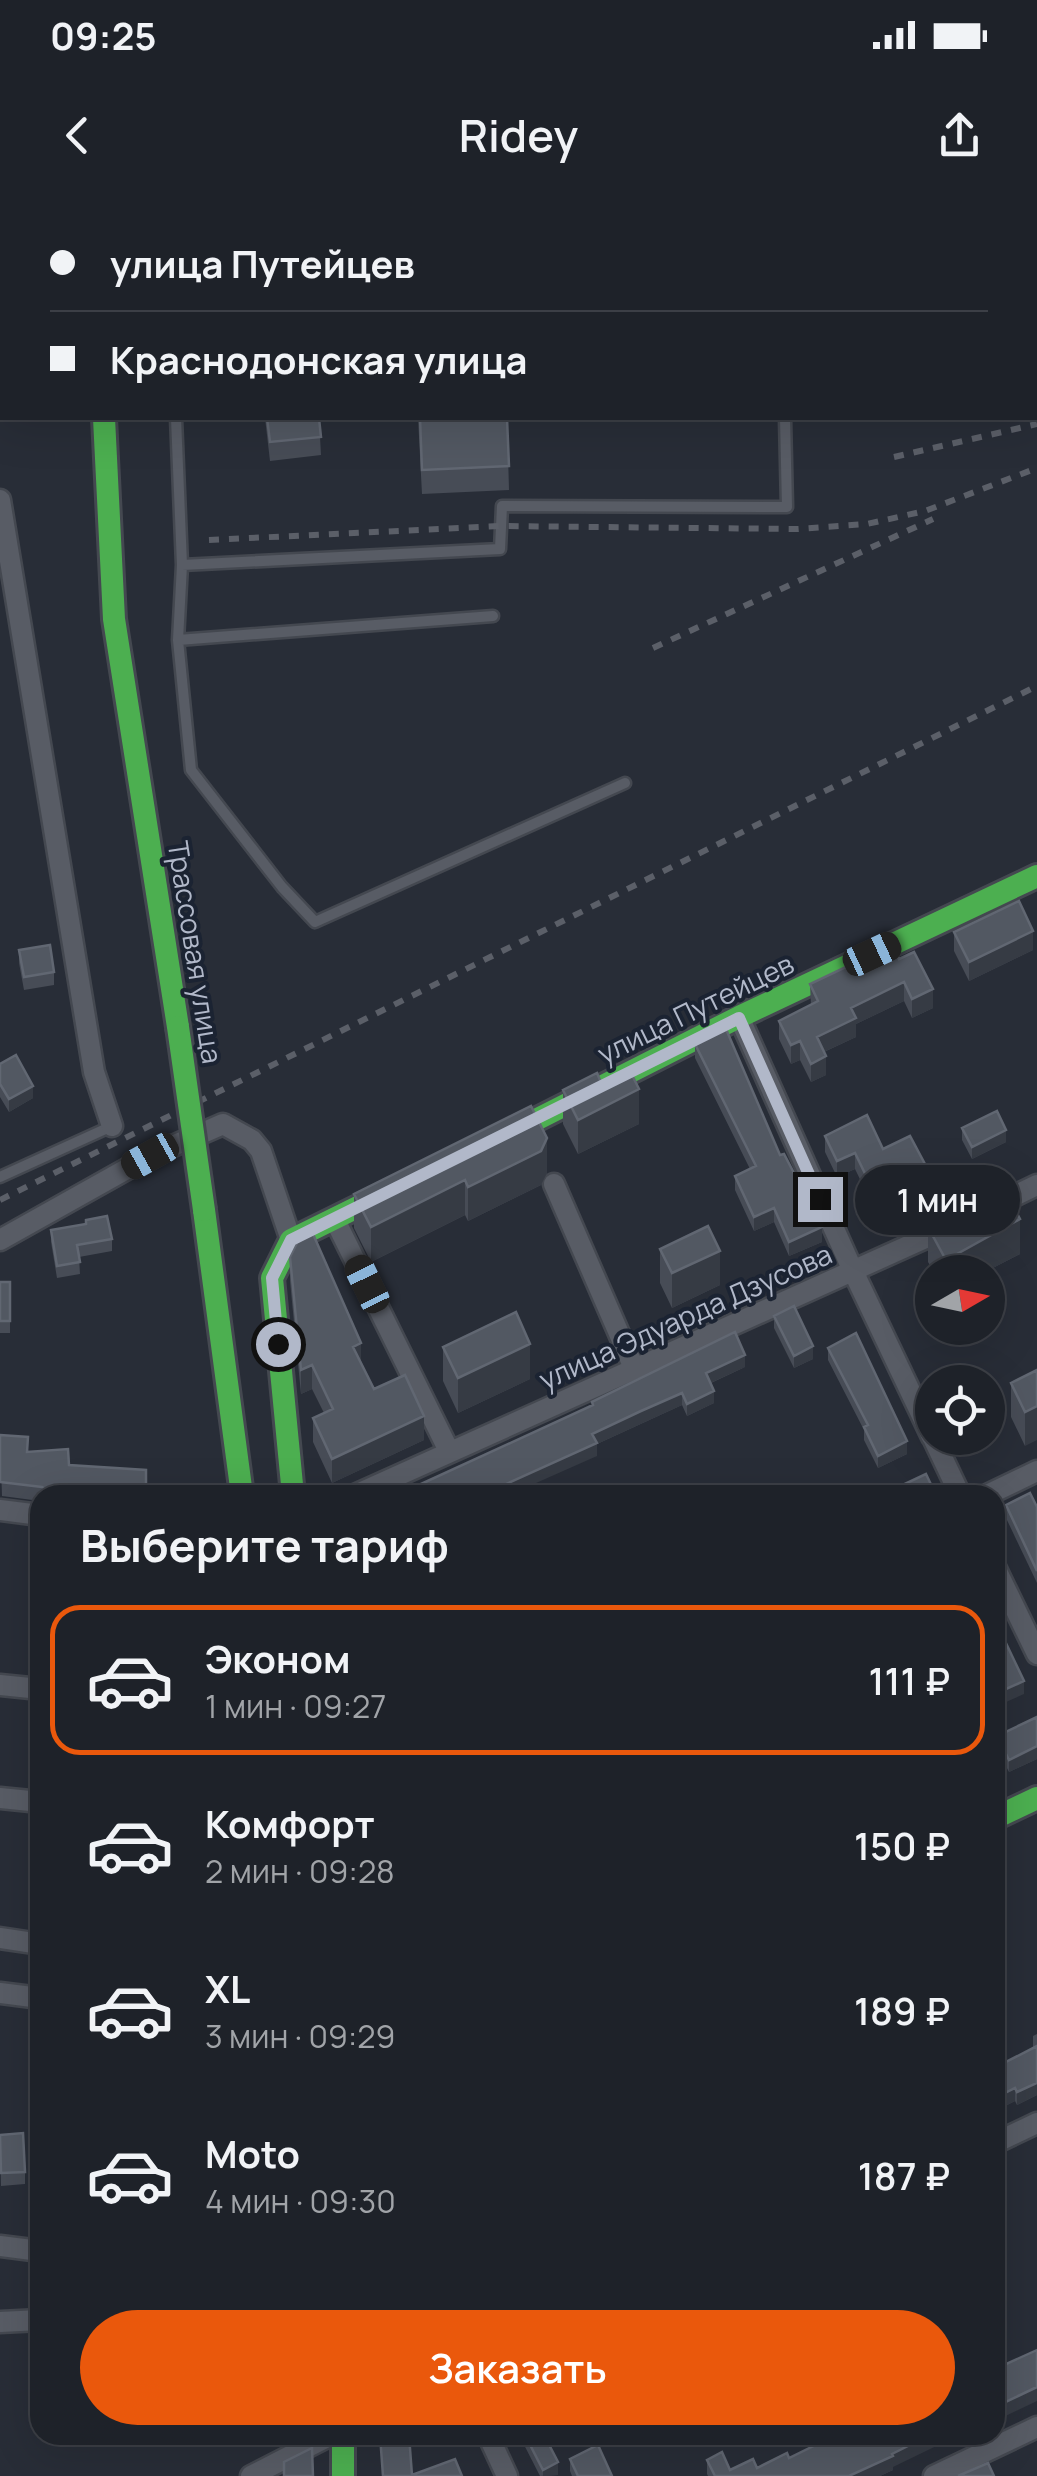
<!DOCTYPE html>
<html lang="ru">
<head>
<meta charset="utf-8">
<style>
	:root { --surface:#1e2229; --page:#2b2f35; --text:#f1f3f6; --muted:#a1a4a8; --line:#3c3f46; --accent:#ea580c }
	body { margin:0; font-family:Manrope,sans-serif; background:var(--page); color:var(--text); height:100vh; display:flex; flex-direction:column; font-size:38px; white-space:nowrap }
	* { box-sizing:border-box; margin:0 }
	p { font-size:32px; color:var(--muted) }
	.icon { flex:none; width:55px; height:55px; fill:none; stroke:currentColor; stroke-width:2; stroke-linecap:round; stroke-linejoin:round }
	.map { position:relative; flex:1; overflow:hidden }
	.details { position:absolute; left:30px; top:1285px; width:975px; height:960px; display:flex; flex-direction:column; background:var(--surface); border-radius:30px; box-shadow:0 10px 40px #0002,0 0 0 2px var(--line) }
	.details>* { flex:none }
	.hud { position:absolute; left:0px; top:0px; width:1038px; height:220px; box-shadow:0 10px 40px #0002,0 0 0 2px var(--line); display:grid; align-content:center; height:220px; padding:0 50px; background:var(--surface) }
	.needle { width:65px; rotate:81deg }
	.buttons { position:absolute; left:915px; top:1055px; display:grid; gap:20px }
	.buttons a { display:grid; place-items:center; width:90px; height:90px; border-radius:50%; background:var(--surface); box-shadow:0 10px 40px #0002,0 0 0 2px var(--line); font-size:50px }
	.end { position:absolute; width:45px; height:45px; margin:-22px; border:12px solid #b1b8c9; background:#111; box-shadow:0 0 0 5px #111 }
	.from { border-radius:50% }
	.bubble { position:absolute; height:70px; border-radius:35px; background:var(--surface); box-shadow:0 10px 40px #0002,0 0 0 2px var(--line); font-size:32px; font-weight:600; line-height:70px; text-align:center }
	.car { position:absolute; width:30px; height:60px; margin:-30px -15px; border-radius:12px; box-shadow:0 0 8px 2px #0007; background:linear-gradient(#222 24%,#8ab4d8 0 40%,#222 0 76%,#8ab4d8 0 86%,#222 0) }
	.hud b { display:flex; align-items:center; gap:35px; height:95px; font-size:38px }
	.hud b+b { border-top:2px solid var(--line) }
	.hud i { width:25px; height:25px; background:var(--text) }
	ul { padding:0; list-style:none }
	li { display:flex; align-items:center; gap:30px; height:150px; margin:0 20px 15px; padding:0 30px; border:5px solid transparent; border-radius:30px }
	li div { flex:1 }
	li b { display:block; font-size:38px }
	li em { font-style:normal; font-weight:600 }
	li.active { border-color:var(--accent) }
	li>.icon { width:90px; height:90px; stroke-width:1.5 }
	h2 { padding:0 50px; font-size:45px; line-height:120px }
	.action { display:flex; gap:20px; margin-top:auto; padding:20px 50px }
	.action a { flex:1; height:115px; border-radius:60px; background:var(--accent); color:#fff; font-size:40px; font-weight:600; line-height:115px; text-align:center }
	.status { display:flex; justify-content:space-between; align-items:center; height:70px; padding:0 50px; background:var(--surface); direction:ltr }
	.status svg { height:28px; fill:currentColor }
	header { display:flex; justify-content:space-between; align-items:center; height:130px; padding:0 50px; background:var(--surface); font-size:45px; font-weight:600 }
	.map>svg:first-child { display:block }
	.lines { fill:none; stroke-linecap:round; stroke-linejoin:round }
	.lane-casing { stroke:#444850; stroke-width:15 }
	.street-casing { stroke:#444850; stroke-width:25 }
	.fast-casing { stroke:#444850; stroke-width:28 }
	.lane { stroke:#585c65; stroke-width:10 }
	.street { stroke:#585c65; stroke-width:20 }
	.fast { stroke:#4caf50; stroke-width:22 }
	.rail { stroke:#5b5f68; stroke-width:6; stroke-dasharray:10 10; stroke-linecap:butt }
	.fast-bridge-casing { stroke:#444850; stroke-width:28; stroke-linecap:butt }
	.fast-bridge { stroke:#4caf50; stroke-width:22 }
	.wall { fill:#474c56 }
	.shaded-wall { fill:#363b44 }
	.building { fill:#525862; stroke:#616772; stroke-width:2.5 }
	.route { stroke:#b1b8c9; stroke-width:12 }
	.labels { text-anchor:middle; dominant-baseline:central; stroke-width:8; stroke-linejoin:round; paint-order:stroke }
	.street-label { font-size:28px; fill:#b1b8c9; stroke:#1b2332 }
</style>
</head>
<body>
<div class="status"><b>09:25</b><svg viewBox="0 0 49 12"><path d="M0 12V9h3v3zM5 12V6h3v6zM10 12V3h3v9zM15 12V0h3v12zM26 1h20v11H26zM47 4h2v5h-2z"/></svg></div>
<header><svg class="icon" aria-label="back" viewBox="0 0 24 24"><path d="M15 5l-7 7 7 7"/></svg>Ridey<svg class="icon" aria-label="share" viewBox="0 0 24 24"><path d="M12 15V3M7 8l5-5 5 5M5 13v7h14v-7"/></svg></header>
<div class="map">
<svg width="1037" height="2276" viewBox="0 0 1037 2276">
	<rect width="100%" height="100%" fill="#282d37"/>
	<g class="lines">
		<defs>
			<path id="lane" d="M167 0V2
				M176 218 182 365 178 440 493 416
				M182 365 500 349 502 306 787 307 785 218
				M178 440 191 570 282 687 315 722 625 583
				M0 977 112 926"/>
			<path id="street" d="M0 300 94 872 112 926
				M739 817 853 1071 932 1237
				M554 984 634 1168
				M985 1010 1037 985
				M334 1018 449 1251
				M0 1040 150 956 223 924 252 940 261 951 291 1040
				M933 1238 960 1295
				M355 1295 950 1027
				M987 1295 1037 1271
				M0 1310 40 1315
				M995 1367 1037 1454
				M0 1485 40 1489
				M0 1598 40 1602
				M0 1738 40 1744
				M0 1793 40 1798
				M995 1943 1037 1923
				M0 2046 40 2051
				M0 2122 40 2120
				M488 2235 507 2276
				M251 2276 331 2235
				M934 2276 1037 2227"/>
			<path id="fast" d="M97 0V2
				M104 218 114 419 178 827
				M504 936 739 817 1037 676
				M204 1010 242 1295
				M293 1295 272 1078 291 1040 388 992
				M995 1618 1037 1598
				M343 2235V2276"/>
		</defs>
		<use href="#lane" class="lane-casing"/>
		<use href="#street" class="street-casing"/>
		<use href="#fast" class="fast-casing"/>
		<use href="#lane" class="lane"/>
		<use href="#street" class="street"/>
		<use href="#fast" class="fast"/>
		<path class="rail" d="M864 0 867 2
			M1035 111H1037
			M894 257 1037 224
			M209 340 501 326 798 329 867 324 925 311 1037 268
			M653 448 933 319
			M0 1000 1037 486"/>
		<defs>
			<path id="fast-bridge" d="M178 827 204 1010"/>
		</defs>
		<use href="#fast-bridge" class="fast-bridge-casing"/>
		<use href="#fast-bridge" class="fast-bridge"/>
	</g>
	<path class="wall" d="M265 218H319L321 255 270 261Z
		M418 218H507L509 290 422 294Z
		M954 732 1033 750 969 781 954 751Z
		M19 750 54 772V785L24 790 19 763Z
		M899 759 933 808 912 818 904 801 856 824V837L824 852 826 875 811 882 800 860 791 864 779 839V821L811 805 810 784Z
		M695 844 780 955 822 1042 789 1056 774 1022 754 1031 735 990V976L750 969 695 858Z
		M0 864 33 898 9 912 0 897Z
		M602 885 639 924 578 954 563 924V890Z
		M962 928 1006 942 972 959 962 940Z
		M825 936 883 949 926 982 874 1008 855 969 837 977 825 952Z
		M547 973 541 985 468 1021 465 1015 371 1062 354 1028V994Z
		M86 1024 112 1039V1051L79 1057 80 1074 57 1078 51 1042V1030Z
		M928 1027 1020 1054 985 1072H934L928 1062Z
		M660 1049 720 1085 672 1108 660 1083Z
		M290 1057 374 1189 424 1240 332 1283 313 1242V1218L324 1213 312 1189 301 1194 290 1081Z
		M0 1082H10V1133H0Z
		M774 1116 813 1159 794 1168 774 1128Z
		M443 1147 530 1179 458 1213 443 1181Z
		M828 1148 907 1254 878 1268 864 1240V1230L828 1160Z
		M745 1167 711 1183 714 1203 687 1216 682 1205 597 1244V1256L592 1202Z
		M1037 1170 1025 1246 1011 1217V1183Z
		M0 1235 28 1252 69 1265 146 1295H40V1301L2 1296Z
		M1006 1305 1037 1307V1383L1006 1318Z
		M1037 1517V1559L1009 1572 997 1549V1536Z
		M1037 1834V1895L1017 1905 1015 1901 995 1911V1871L1002 1868V1864L1033 1848V1836Z
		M0 1935 25 1972V1984L1 1986Z
		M519 2235H544L558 2275 540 2276Z
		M839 2241 893 2267V2270L880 2276H708L707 2274V2260L730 2270 757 2268Z
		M570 2259 612 2276H572L570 2271Z"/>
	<path class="shaded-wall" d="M1033 731V750L969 781V762Z
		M904 782V801L856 824V837L817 855V837L851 808Z
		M933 789V808L912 818V799Z
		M800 841V860L791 864V845Z
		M826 856V875L811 882V864Z
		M33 886V898L9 912V899Z
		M639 889V924L578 954V920Z
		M1006 930V942L972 959V947Z
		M547 938V973L541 985 468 1021V987Z
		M855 953V969L837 977V961Z
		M926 966V982L874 1008V992Z
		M465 980V1015L371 1062V1027Z
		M774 1008V1022L754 1031V1017Z
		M1020 1019V1054L985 1072H946V1060Z
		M822 1027V1042L789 1056V1042Z
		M720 1051V1085L672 1108V1073Z
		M361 1143V1167L353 1147Z
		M530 1144V1179L458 1213V1178Z
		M813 1146V1159L794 1168V1156Z
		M745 1155V1167L706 1185V1173Z
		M312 1165V1189L301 1194V1170Z
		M714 1191V1203L687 1216V1204Z
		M682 1193V1205L597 1244V1256L509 1295H482L592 1234Z
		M1037 1206V1240L1025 1246V1212Z
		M424 1216V1240L332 1283V1259Z
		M907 1241V1254L878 1268V1256Z
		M1024 1481V1494L997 1506V1493Z
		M1037 1546V1559L1009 1572V1560Z
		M1002 1737V1743L995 1747V1740Z
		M1037 1883V1895L1017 1905V1892Z
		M1015 1888V1901L995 1911V1898Z
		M1002 1989V2001L995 2004V1992Z
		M1037 2187V2201L995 2221V2207Z
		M930 2235H959L893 2267V2270L880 2276H849Z
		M558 2262V2275L543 2276V2270Z"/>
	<path class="building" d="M236 0H337V2H236Z
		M267 218H319L321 237 270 242Z
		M420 218H507L509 266 422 270Z
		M1019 701 1033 731 969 762 954 732Z
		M50 745 54 772 24 777 19 750Z
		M892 745 899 759 914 752 933 789 912 799 904 782 851 808 856 818 817 837 826 856 811 864 800 841 791 845 779 821 818 801 810 784Z
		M726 829 780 955 784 954 822 1027 789 1042 774 1008 754 1017 735 976 756 966 695 844Z
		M16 855 33 886 9 899 0 884V864Z
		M630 871 639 889 578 920 563 890 597 873 602 885Z
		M531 906 547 938 541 951 468 987 465 980 371 1027 354 994Z
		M997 911 1006 930 972 947 962 928Z
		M867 915 883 949 910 936 926 966 874 992 855 953 837 961 825 936Z
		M1003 987 1020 1019 946 1060 928 1027Z
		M107 1016 112 1039 77 1045 80 1062 57 1066 51 1030 86 1024V1020Z
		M708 1026 720 1051 672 1073 660 1049Z
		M313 1034 361 1143 353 1147 374 1189 405 1175 424 1216 332 1259 313 1218 333 1209 312 1165 301 1170 290 1057 298 1041Z
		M0 1082H10V1121H0Z
		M794 1106 813 1146 794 1156 774 1116Z
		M516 1112 530 1144 458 1178 443 1147Z
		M735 1132 745 1155 706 1173 714 1191 687 1204 682 1193 641 1211 592 1234 597 1243 482 1295H397L593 1205 592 1202Z
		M856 1133 907 1241 878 1256 864 1227 868 1225 828 1148Z
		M1037 1170V1206L1025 1212 1011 1183Z
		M0 1235 28 1237 27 1252 68 1249 69 1265 146 1270V1295H79V1290L50 1292 42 1287 0 1282Z
		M926 1274 936 1295H902L898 1287Z
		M1030 1293 1037 1307V1371L1006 1305Z
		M995 1420 1024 1481 997 1493 995 1488Z
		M1037 1517V1546L1009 1560 997 1536Z
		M995 1722 1002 1737 995 1740Z
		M1037 1846V1883L1017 1892 1015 1888 995 1898V1871L1004 1867 1002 1864Z
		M23 1933 25 1972 1 1973 0 1935Z
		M995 1975 1002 1989 995 1992Z
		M1037 2150V2187L995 2207V2169Z
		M380 2235H409L412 2275 455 2259 462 2276H383Z
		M525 2235H544L558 2262 543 2270Z
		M836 2235 839 2241 851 2235H930L892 2254 893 2256 849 2276H715L707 2260 722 2252 730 2270 753 2259 757 2268 787 2253 789 2258Z
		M598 2245 612 2276H578L570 2259Z
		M312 2248 313 2276H284V2262Z
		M988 2263 994 2276H958Z"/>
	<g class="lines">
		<path class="route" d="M278 1144 272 1078 291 1040 739 818 820 999"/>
	</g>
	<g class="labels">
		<g class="street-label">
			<text transform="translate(196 752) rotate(81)">Трассовая улица</text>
			<text transform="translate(695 808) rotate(-26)">улица Путейцев</text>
			<text transform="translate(685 1116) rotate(-24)">улица Эдуарда Дзусова</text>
		</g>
	</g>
</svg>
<div class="buttons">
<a><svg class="needle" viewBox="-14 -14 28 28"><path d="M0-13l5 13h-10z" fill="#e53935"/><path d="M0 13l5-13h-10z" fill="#a1a4a8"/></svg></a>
<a><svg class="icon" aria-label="locate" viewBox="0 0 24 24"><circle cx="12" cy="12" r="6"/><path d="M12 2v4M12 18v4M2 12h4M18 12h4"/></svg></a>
</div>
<i class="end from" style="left:278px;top:1144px"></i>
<i class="end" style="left:820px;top:999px"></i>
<div class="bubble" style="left:855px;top:965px;width:165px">1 мин</div>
<i class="car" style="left:872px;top:754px;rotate:65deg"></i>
<i class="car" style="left:150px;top:956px;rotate:241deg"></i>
<i class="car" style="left:367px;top:1084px;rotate:334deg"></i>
<div class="hud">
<b><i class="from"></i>улица Путейцев</b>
<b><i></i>Краснодонская улица</b>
</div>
<section class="details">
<h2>Выберите тариф</h2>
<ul>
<li class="active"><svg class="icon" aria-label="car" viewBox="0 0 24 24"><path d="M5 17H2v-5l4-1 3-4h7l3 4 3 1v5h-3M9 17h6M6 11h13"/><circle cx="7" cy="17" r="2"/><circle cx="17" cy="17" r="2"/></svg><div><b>Эконом</b><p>1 мин · 09:27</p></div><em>111 ₽</em></li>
<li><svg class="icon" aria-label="car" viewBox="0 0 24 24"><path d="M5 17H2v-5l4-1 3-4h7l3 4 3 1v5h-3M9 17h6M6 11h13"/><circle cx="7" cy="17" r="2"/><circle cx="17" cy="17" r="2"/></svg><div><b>Комфорт</b><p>2 мин · 09:28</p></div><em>150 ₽</em></li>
<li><svg class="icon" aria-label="car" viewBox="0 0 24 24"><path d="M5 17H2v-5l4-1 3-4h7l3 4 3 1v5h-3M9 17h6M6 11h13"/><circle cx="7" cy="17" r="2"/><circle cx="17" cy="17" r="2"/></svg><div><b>XL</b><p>3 мин · 09:29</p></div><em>189 ₽</em></li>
<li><svg class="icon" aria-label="car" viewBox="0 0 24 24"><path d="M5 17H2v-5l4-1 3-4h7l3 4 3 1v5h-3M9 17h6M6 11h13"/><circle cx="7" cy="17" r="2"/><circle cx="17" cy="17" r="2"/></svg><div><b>Moto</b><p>4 мин · 09:30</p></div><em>187 ₽</em></li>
</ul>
<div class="action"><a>Заказать</a></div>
</section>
</div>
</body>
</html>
